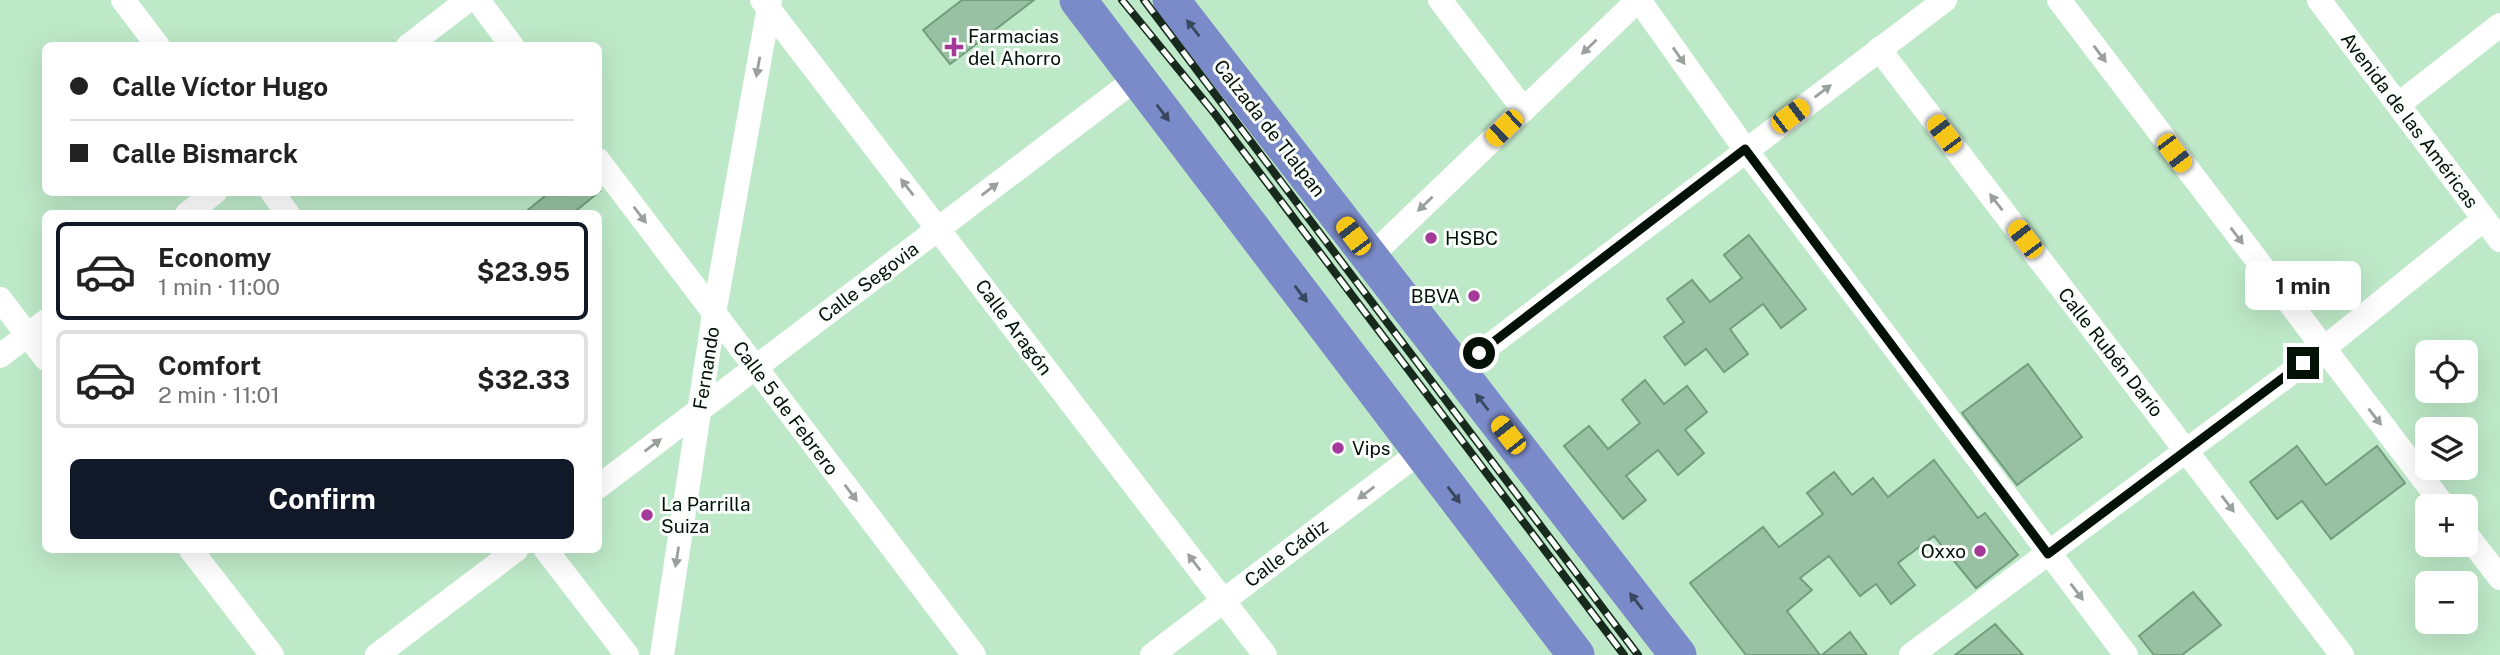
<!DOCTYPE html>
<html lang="en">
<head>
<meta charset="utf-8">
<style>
	:root { --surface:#fff; --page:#f2f2f2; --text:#222; --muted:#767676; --line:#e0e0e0; --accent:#111827 }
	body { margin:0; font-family:"Public Sans",sans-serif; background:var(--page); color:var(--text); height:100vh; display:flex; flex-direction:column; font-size:26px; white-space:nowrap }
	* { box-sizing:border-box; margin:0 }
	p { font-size:23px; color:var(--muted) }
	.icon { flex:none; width:38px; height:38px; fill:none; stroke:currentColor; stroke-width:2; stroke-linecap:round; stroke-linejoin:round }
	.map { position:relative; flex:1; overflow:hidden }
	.side { position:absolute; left:42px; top:210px; width:560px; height:343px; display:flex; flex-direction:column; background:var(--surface); border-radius:10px; box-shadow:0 7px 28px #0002 }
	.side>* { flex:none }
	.guide { position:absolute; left:42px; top:42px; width:560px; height:154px; border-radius:10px; box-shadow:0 7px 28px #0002; display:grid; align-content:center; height:154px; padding:0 28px; background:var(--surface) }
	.buttons { position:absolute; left:2415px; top:340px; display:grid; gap:14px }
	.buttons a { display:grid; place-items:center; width:63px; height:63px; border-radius:10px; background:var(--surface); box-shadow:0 7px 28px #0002; font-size:35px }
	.end { position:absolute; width:32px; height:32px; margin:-16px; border:9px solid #031107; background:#fff; box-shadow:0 0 0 4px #fff }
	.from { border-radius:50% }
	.bubble { position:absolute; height:49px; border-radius:10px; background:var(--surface); box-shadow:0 7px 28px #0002; font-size:23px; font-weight:700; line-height:49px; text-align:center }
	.car { position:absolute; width:21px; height:42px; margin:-21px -10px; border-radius:9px; box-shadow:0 0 5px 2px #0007; background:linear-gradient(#f5c518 24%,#345 0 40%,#f5c518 0 76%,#345 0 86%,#f5c518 0) }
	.guide b { display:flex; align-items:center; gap:24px; height:66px; font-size:26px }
	.guide b+b { border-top:2px solid var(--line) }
	.guide i { width:18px; height:18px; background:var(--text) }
	ul { padding:12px 0 0; list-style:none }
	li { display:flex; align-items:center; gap:21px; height:98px; margin:0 14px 10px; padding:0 14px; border:4px solid var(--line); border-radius:10px }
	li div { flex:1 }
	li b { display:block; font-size:26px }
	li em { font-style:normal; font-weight:700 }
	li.selected { border-color:var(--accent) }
	li>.icon { width:63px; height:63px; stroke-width:1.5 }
	.cta { display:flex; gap:14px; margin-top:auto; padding:14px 28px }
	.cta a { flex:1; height:80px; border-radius:10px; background:var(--accent); color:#fff; font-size:28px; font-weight:700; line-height:80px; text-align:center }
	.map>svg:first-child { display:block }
	.building { fill:#97c1a2; stroke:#749d7e; stroke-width:2 }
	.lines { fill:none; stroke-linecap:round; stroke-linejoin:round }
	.minor { stroke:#fff; stroke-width:24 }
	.highway { stroke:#7b8bc9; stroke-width:37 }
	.rail-casing { stroke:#18291d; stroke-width:8 }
	.rail { stroke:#fafffb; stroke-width:5; stroke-dasharray:16; stroke-linecap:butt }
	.oneway { fill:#39485e }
	.oneway2 { fill:#9aa09c }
	.route { stroke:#031107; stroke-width:9 }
	.poi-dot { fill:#a43999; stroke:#fafffb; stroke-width:2.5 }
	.labels { text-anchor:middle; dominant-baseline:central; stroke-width:6; stroke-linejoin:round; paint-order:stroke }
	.poi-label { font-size:19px; fill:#031107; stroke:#fafffb; text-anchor:start }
	.street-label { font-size:19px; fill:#031107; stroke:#fafffb }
</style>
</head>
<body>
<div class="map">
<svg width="2500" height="655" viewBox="0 0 2500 655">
	<rect width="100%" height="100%" fill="#bee9c8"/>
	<path class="building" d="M962 0H1034L950 64 923 30Z
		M550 192H599L572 214H523Z
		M1749 235 1806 309 1781 328 1763 304 1730 329 1748 354 1724 372 1706 349 1685 365 1664 337 1684 322 1667 299 1692 280 1710 302 1742 278 1724 255Z
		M2028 364 2082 437 2017 485 1962 413Z
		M1645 380 1664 404 1687 386 1707 412 1685 430 1704 453 1678 475 1658 450 1626 476 1646 500 1623 519 1564 446 1589 426 1608 449 1640 423 1622 400Z
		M2297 446 2326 485 2377 446 2405 483 2331 539 2302 501 2277 519 2250 482Z
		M1934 460 1978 518 1985 513 2018 555 1976 588 1934 536 1898 563 1915 585 1891 604 1876 584 1860 596 1829 556 1800 578 1812 590 1787 611 1820 655H1746L1690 583 1763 527 1779 547 1823 514 1807 493 1834 472 1852 495 1873 478 1888 497Z
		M2193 592 2221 625 2182 655H2154L2139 636Z
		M1995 624 2023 655H1955Z
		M1850 632 1867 655H1822Z"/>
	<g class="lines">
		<path class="minor" d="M123 0 158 46
			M478 0 512 46
			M762 0 1265 655
			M1440 0 1524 110
			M1639 0 1745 149 2126 655
			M2059 0 2444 506
			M2319 0 2500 240
			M408 46 468 0
			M1879 49 2342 655
			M2399 104 2500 25
			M598 160 974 655
			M272 192 288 214
			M187 214 215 192
			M1370 257 1638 0
			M0 299 46 359
			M0 356 46 321
			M1457 370 1945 0
			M598 487 1137 78
			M2466 534 2500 578
			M191 550 272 655
			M546 550 627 655
			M377 655 516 550
			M662 655 714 314 770 1
			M1152 655 1421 451
			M1911 655 2323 349 2484 219"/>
		<path class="highway" d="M1078 0 1576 655
			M1171 0 1678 655"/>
		<defs>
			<path id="rail" d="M1122 0 1215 114 1624 655
				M1144 0 1638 655"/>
		</defs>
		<use href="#rail" class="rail-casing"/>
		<use href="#rail" class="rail"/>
	</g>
	<defs><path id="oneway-solid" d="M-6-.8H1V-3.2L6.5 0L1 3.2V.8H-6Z" transform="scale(1.75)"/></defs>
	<g class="oneway">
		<use href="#oneway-solid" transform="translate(1193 28) rotate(-128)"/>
		<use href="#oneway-solid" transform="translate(1163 113) rotate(53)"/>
		<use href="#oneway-solid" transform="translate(1301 294) rotate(53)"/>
		<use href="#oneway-solid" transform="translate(1482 402) rotate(-128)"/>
		<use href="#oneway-solid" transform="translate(1454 495) rotate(53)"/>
		<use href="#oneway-solid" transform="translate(1636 601) rotate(-128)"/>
	</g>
	<g class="oneway2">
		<use href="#oneway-solid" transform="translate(1589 47) rotate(136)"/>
		<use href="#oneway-solid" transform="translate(2100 54) rotate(53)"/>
		<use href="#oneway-solid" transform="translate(1679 56) rotate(55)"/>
		<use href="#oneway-solid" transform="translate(758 67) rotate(100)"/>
		<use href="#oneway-solid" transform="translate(1823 91) rotate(-37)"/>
		<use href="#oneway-solid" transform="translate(907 187) rotate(-128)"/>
		<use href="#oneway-solid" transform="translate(990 189) rotate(-37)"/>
		<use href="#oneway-solid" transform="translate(1996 202) rotate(-128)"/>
		<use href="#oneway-solid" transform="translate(1425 204) rotate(136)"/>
		<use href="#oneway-solid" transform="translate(640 215) rotate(53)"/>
		<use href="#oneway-solid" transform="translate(2237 236) rotate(53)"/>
		<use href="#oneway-solid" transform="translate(2375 417) rotate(52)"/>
		<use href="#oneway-solid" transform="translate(653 445) rotate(-37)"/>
		<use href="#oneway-solid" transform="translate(851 493) rotate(53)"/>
		<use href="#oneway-solid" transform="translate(1366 493) rotate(143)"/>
		<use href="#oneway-solid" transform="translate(2228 504) rotate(53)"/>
		<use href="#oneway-solid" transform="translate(677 557) rotate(99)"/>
		<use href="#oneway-solid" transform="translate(1194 562) rotate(-127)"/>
		<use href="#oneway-solid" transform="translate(2077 592) rotate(53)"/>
	</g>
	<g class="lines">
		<path class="route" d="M1479 353 1745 149 2048 554 2303 363"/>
	</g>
	<g class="poi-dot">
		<path d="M950.5 36.5h7v7h7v7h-7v7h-7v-7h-7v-7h7z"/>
		<circle cx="1431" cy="238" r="7"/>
		<circle cx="1474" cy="296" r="7"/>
		<circle cx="1338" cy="448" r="7"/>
		<circle cx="647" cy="515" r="7"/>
		<circle cx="1980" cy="551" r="7"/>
	</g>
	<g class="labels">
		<g class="poi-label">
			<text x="968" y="36">Farmacias<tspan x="968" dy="22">del Ahorro</tspan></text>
			<text x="1445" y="238">HSBC</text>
			<text x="1460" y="296" text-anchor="end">BBVA</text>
			<text x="1352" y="448">Vips</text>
			<text x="661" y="504">La Parrilla<tspan x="661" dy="22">Suiza</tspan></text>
			<text x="1966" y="551" text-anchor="end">Oxxo</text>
		</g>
		<g class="street-label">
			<text transform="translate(2410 120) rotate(53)">Avenida de las Américas</text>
			<text transform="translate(1270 128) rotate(52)">Calzada de Tlalpan</text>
			<text transform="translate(868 282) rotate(-37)">Calle Segovia</text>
			<text transform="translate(1014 327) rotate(53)">Calle Aragón</text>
			<text transform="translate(2111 352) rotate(52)">Calle Rubén Darío</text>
			<text transform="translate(706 368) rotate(-81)">Fernando</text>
			<text transform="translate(786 408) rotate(53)">Calle 5 de Febrero</text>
			<text transform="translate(1286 553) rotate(-37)">Calle Cádiz</text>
		</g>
	</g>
</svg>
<div class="buttons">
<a><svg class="icon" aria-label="locate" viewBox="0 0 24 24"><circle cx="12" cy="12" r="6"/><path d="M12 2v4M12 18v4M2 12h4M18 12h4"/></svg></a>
<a><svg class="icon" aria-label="layers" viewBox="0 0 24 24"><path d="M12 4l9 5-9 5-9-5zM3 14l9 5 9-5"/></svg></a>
<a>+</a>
<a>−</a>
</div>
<i class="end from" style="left:1479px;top:353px"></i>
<i class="end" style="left:2303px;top:363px"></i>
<div class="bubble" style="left:2245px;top:261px;width:116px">1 min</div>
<i class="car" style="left:1790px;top:116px;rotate:53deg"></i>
<i class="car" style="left:1504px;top:128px;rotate:226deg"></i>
<i class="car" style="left:1944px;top:134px;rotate:323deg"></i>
<i class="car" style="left:2174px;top:153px;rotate:143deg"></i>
<i class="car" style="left:1353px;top:236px;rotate:323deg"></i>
<i class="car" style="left:2025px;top:239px;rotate:323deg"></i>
<i class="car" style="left:1508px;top:435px;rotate:322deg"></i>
<div class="guide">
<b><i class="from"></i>Calle Víctor Hugo</b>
<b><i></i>Calle Bismarck</b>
</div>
<section class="side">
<ul>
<li class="selected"><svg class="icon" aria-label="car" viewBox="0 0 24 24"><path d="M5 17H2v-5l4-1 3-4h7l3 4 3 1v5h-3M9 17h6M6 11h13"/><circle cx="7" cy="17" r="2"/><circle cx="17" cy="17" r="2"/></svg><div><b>Economy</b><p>1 min · 11:00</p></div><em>$23.95</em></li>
<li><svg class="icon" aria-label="car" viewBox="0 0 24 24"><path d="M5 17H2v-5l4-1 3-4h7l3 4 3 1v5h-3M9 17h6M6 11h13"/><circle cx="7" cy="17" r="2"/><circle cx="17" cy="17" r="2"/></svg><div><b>Comfort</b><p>2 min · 11:01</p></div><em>$32.33</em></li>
</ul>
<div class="cta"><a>Confirm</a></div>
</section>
</div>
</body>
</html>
